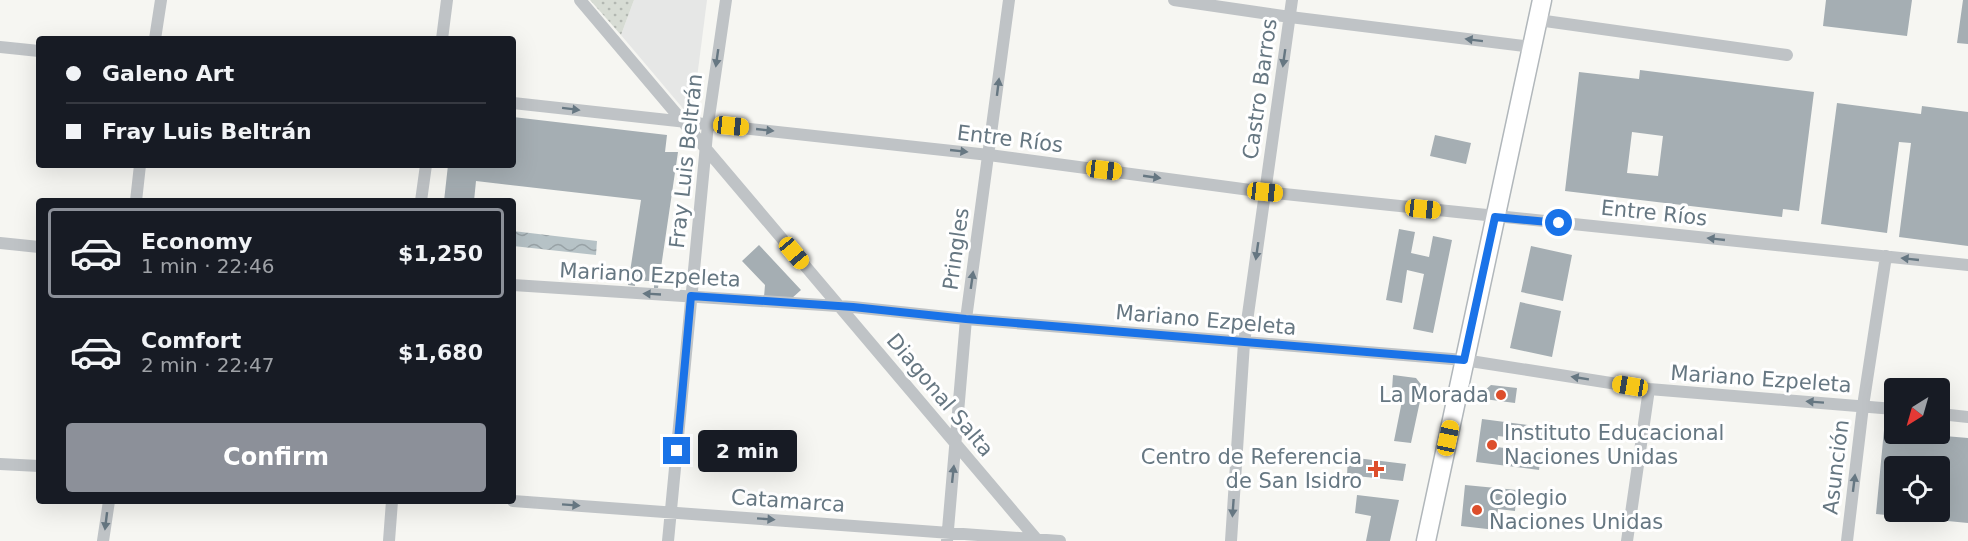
<!DOCTYPE html>
<html lang="en">
<head>
<meta charset="utf-8">
<style>
	:root { --surface:#171b24; --page:#242831; --text:#f1f3f6; --muted:#9ea1a6; --line:#363941; --accent:#8c9099 }
	body { margin:0; font-family:"DejaVu Sans",sans-serif; background:var(--page); color:var(--text); height:100vh; display:flex; flex-direction:column; font-size:22px; white-space:nowrap }
	* { box-sizing:border-box; margin:0 }
	p { font-size:20px; color:var(--muted) }
	.icon { flex:none; width:33px; height:33px; fill:none; stroke:currentColor; stroke-width:2; stroke-linecap:round; stroke-linejoin:round }
	.map { position:relative; flex:1; overflow:hidden }
	.details { position:absolute; left:36px; top:198px; width:480px; height:306px; display:flex; flex-direction:column; background:var(--surface); border-radius:6px; box-shadow:0 6px 24px #0002 }
	.details>* { flex:none }
	.top-card { position:absolute; left:36px; top:36px; width:480px; height:132px; border-radius:6px; box-shadow:0 6px 24px #0002; display:grid; align-content:center; height:132px; padding:0 30px; background:var(--surface) }
	.needle { width:39px; rotate:217deg }
	.fabs { position:absolute; left:1884px; top:378px; display:grid; gap:12px }
	.fabs a { display:grid; place-items:center; width:66px; height:66px; border-radius:6px; background:var(--surface); box-shadow:0 6px 24px #0002; font-size:30px }
	.end { position:absolute; width:27px; height:27px; margin:-14px; border:8px solid #1a73e8; background:#fff; box-shadow:0 0 0 3px #fff }
	.from { border-radius:50% }
	.bubble { position:absolute; height:42px; border-radius:6px; background:var(--surface); box-shadow:0 6px 24px #0002; font-size:20px; font-weight:700; line-height:42px; text-align:center }
	.car { position:absolute; width:18px; height:36px; margin:-18px -9px; border-radius:8px; box-shadow:0 0 4px 2px #0007; background:linear-gradient(#f5c518 24%,#345 0 40%,#f5c518 0 76%,#345 0 86%,#f5c518 0) }
	.top-card b { display:flex; align-items:center; gap:21px; height:57px; font-size:22px }
	.top-card b+b { border-top:2px solid var(--line) }
	.top-card i { width:15px; height:15px; background:var(--text) }
	ul { padding:10px 0 0; list-style:none }
	li { display:flex; align-items:center; gap:18px; height:90px; margin:0 12px 9px; padding:0 18px; border:3px solid transparent; border-radius:6px }
	li div { flex:1 }
	li b { display:block; font-size:22px }
	li em { font-style:normal; font-weight:700 }
	li.active { border-color:var(--accent) }
	li>.icon { width:54px; height:54px; stroke-width:1.5 }
	.primary-button { display:flex; gap:12px; margin-top:auto; padding:12px 30px }
	.primary-button a { flex:1; height:69px; border-radius:6px; background:var(--accent); color:#fff; font-size:24px; font-weight:700; line-height:69px; text-align:center }
	.map>svg:first-child { display:block }
	.built { fill:#e6e7e6 }
	.grass { fill:url(#grass-dots) }
	.water { fill:url(#water-waves) }
	.building { fill:#a5aeb3; fill-rule:evenodd }
	.lines { fill:none; stroke-linecap:round; stroke-linejoin:round }
	.secondary-casing { stroke:#b1b7bb; stroke-width:21 }
	.minor { stroke:#bfc3c6; stroke-width:12 }
	.secondary { stroke:#fff; stroke-width:18 }
	.oneway { fill:#667782 }
	.route { stroke:#1a73e8; stroke-width:8 }
	.poi-dot { fill:#dd4e2b; stroke:#fff; stroke-width:2 }
	.labels { text-anchor:middle; dominant-baseline:central; stroke-width:6; stroke-linejoin:round; paint-order:stroke }
	.street-label { font-size:21px; fill:#667782; stroke:#fff }
	.poi-label { font-size:21px; fill:#667782; stroke:#fff; text-anchor:end }
</style>
</head>
<body>
<div class="map">
<svg width="1968" height="541" viewBox="0 0 1968 541">
	<defs>
		<pattern id="grass-dots" width="8" height="8" patternUnits="userSpaceOnUse" patternTransform="scale(1.5)"><rect width="8" height="8" fill="#d7dcd4"/><path d="M2 2h.1M6 6h.1" fill="none" stroke="#b2b7b1" stroke-width="1.8" stroke-linecap="round"/></pattern>
		<pattern id="water-waves" width="16" height="10" patternUnits="userSpaceOnUse" patternTransform="scale(1.5)"><rect width="16" height="10" fill="#b6c2c6"/><path d="M0 5q4-4 8 0t8 0" fill="none" stroke="#98a2a6"/></pattern>
	</defs>
	<rect width="100%" height="100%" fill="#f6f6f2"/>
	<path class="built" d="M634 0H707L693 109 686 112 621 35Z"/>
	<path class="grass" d="M590 0H634L621 35Z"/>
	<path class="water" d="M513 231 597 241 596 255 513 246Z"/>
	<path class="building" d="M1826 0H1912L1907 36 1823 26Z
		M1963 0H1968V44L1957 43Z
		M1640 70 1814 92 1799 211 1783 209 1782 217 1565 191 1579 72 1639 79ZM1632 132 1663 136 1658 176 1627 173Z
		M1837 103 1921 114 1922 106 1968 112V246L1899 237 1911 143 1899 142 1887 233 1821 224Z
		M513 117 667 135 665 152H678L658 288H654V281H635V286L628 285 641 200 476 181 474 201H444L448 165H513Z
		M1435 135 1471 143 1466 164 1430 156Z
		M1399 229 1415 232 1411 253 1429 257 1433 236 1452 240 1433 333 1413 329 1424 274 1407 270 1402 303 1386 300Z
		M759 245 801 290 791 299 764 297 765 285 742 261Z
		M1531 246 1572 255 1563 301 1521 292Z
		M1520 302 1561 311 1552 357 1510 348Z
		M1393 375 1416 378 1423 387 1411 443 1394 441 1404 391 1392 390Z
		M1491 385 1517 388 1515 403 1484 399 1485 390Z
		M1482 419 1543 427 1542 441 1498 436 1497 447 1541 453 1539 470 1476 462Z
		M1884 430 1894 431V434H1921L1968 438V523L1876 514ZM1894 466H1940V512H1894Z
		M1348 457 1406 464 1403 481 1347 475Z
		M1465 485 1517 490 1515 511 1498 509 1496 530 1461 526Z
		M1357 495 1399 500 1390 541H1366L1371 516 1355 513Z"/>
	<g class="lines">
		<defs>
			<path id="secondary" d="M1426 541 1542 0"/>
		</defs>
		<use href="#secondary" class="secondary-casing"/>
		<path class="minor" d="M580 0 1038 541
			M1174 0 1290 17 1532 47
			M1538 20 1787 55
			M155 39 161 0
			M442 39 447 0
			M0 47 39 51
			M513 103 989 155 1265 192 1968 265
			M136 201 140 165
			M421 201 426 165
			M0 243 39 247
			M513 285 853 307 966 319 1464 360 1649 389 1894 409
			M1940 414 1968 417
			M0 464 39 466
			M513 501 1060 541
			M103 541 109 501
			M389 541 392 501
			M668 541 708 124 726 0
			M947 541 966 319 1009 0
			M1231 541 1244 343 1292 0
			M1627 541 1649 389
			M1847 541 1863 406 1886 256"/>
		<use href="#secondary" class="secondary"/>
	</g>
	<defs><path id="oneway-solid" d="M-6-.8H1V-3.2L6.5 0L1 3.2V.8H-6Z" transform="scale(1.5)"/></defs>
	<g class="oneway">
		<use href="#oneway-solid" transform="translate(1474 40) rotate(-173)"/>
		<use href="#oneway-solid" transform="translate(717 58) rotate(98)"/>
		<use href="#oneway-solid" transform="translate(1284 58) rotate(98)"/>
		<use href="#oneway-solid" transform="translate(998 87) rotate(-83)"/>
		<use href="#oneway-solid" transform="translate(571 109) rotate(7)"/>
		<use href="#oneway-solid" transform="translate(765 130) rotate(6)"/>
		<use href="#oneway-solid" transform="translate(959 151) rotate(6)"/>
		<use href="#oneway-solid" transform="translate(1152 177) rotate(8)"/>
		<use href="#oneway-solid" transform="translate(1716 239) rotate(-174)"/>
		<use href="#oneway-solid" transform="translate(1257 251) rotate(98)"/>
		<use href="#oneway-solid" transform="translate(1910 259) rotate(-174)"/>
		<use href="#oneway-solid" transform="translate(972 280) rotate(-82)"/>
		<use href="#oneway-solid" transform="translate(652 294) rotate(-177)"/>
		<use href="#oneway-solid" transform="translate(1580 378) rotate(-171)"/>
		<use href="#oneway-solid" transform="translate(1815 402) rotate(-176)"/>
		<use href="#oneway-solid" transform="translate(953 474) rotate(-84)"/>
		<use href="#oneway-solid" transform="translate(1854 483) rotate(-83)"/>
		<use href="#oneway-solid" transform="translate(571 505) rotate(4)"/>
		<use href="#oneway-solid" transform="translate(1233 508) rotate(94)"/>
		<use href="#oneway-solid" transform="translate(766 519) rotate(4)"/>
		<use href="#oneway-solid" transform="translate(106 521) rotate(97)"/>
	</g>
	<g class="lines">
		<path class="route" d="M677 451 691 296 853 307 966 319 1464 360 1495 217 1559 223"/>
	</g>
	<g class="poi-dot">
		<circle cx="1501" cy="395" r="6"/>
		<circle cx="1492" cy="445" r="6"/>
		<path d="M1373 460h6v6h6v6h-6v6h-6v-6h-6v-6h6z"/>
		<circle cx="1477" cy="510" r="6"/>
	</g>
	<g class="labels">
		<g class="street-label">
			<text transform="translate(1260 89) rotate(-82)">Castro Barros</text>
			<text transform="translate(1010 139) rotate(7)">Entre Ríos</text>
			<text transform="translate(686 161) rotate(-84)">Fray Luis Beltrán</text>
			<text transform="translate(1654 213) rotate(6)">Entre Ríos</text>
			<text transform="translate(956 249) rotate(-82)">Pringles</text>
			<text transform="translate(650 275) rotate(3)">Mariano Ezpeleta</text>
			<text transform="translate(1206 320) rotate(5)">Mariano Ezpeleta</text>
			<text transform="translate(1761 379) rotate(4)">Mariano Ezpeleta</text>
			<text transform="translate(940 395) rotate(50)">Diagonal Salta</text>
			<text transform="translate(1836 467) rotate(-83)">Asunción</text>
			<text transform="translate(788 501) rotate(4)">Catamarca</text>
		</g>
		<g class="poi-label">
			<text x="1489" y="395">La Morada</text>
			<text x="1504" y="433" text-anchor="start">Instituto Educacional<tspan x="1504" dy="24">Naciones Unidas</tspan></text>
			<text x="1362" y="457">Centro de Referencia<tspan x="1362" dy="24">de San Isidro</tspan></text>
			<text x="1489" y="498" text-anchor="start">Colegio<tspan x="1489" dy="24">Naciones Unidas</tspan></text>
		</g>
	</g>
</svg>
<div class="fabs">
<a><svg class="needle" viewBox="-14 -14 28 28"><path d="M0-13l5 13h-10z" fill="#e53935"/><path d="M0 13l5-13h-10z" fill="#9ea1a6"/></svg></a>
<a><svg class="icon" aria-label="locate" viewBox="0 0 24 24"><circle cx="12" cy="12" r="6"/><path d="M12 2v4M12 18v4M2 12h4M18 12h4"/></svg></a>
</div>
<i class="end from" style="left:1559px;top:223px"></i>
<i class="end" style="left:677px;top:451px"></i>
<div class="bubble" style="left:698px;top:430px;width:99px">2 min</div>
<i class="car" style="left:731px;top:126px;rotate:96deg"></i>
<i class="car" style="left:1104px;top:170px;rotate:97deg"></i>
<i class="car" style="left:1265px;top:192px;rotate:96deg"></i>
<i class="car" style="left:1423px;top:209px;rotate:96deg"></i>
<i class="car" style="left:794px;top:253px;rotate:140deg"></i>
<i class="car" style="left:1630px;top:386px;rotate:279deg"></i>
<i class="car" style="left:1448px;top:438px;rotate:12deg"></i>
<div class="top-card">
<b><i class="from"></i>Galeno Art</b>
<b><i></i>Fray Luis Beltrán</b>
</div>
<section class="details">
<ul>
<li class="active"><svg class="icon" aria-label="car" viewBox="0 0 24 24"><path d="M5 17H2v-5l4-1 3-4h7l3 4 3 1v5h-3M9 17h6M6 11h13"/><circle cx="7" cy="17" r="2"/><circle cx="17" cy="17" r="2"/></svg><div><b>Economy</b><p>1 min · 22:46</p></div><em>$1,250</em></li>
<li><svg class="icon" aria-label="car" viewBox="0 0 24 24"><path d="M5 17H2v-5l4-1 3-4h7l3 4 3 1v5h-3M9 17h6M6 11h13"/><circle cx="7" cy="17" r="2"/><circle cx="17" cy="17" r="2"/></svg><div><b>Comfort</b><p>2 min · 22:47</p></div><em>$1,680</em></li>
</ul>
<div class="primary-button"><a>Confirm</a></div>
</section>
</div>
</body>
</html>
